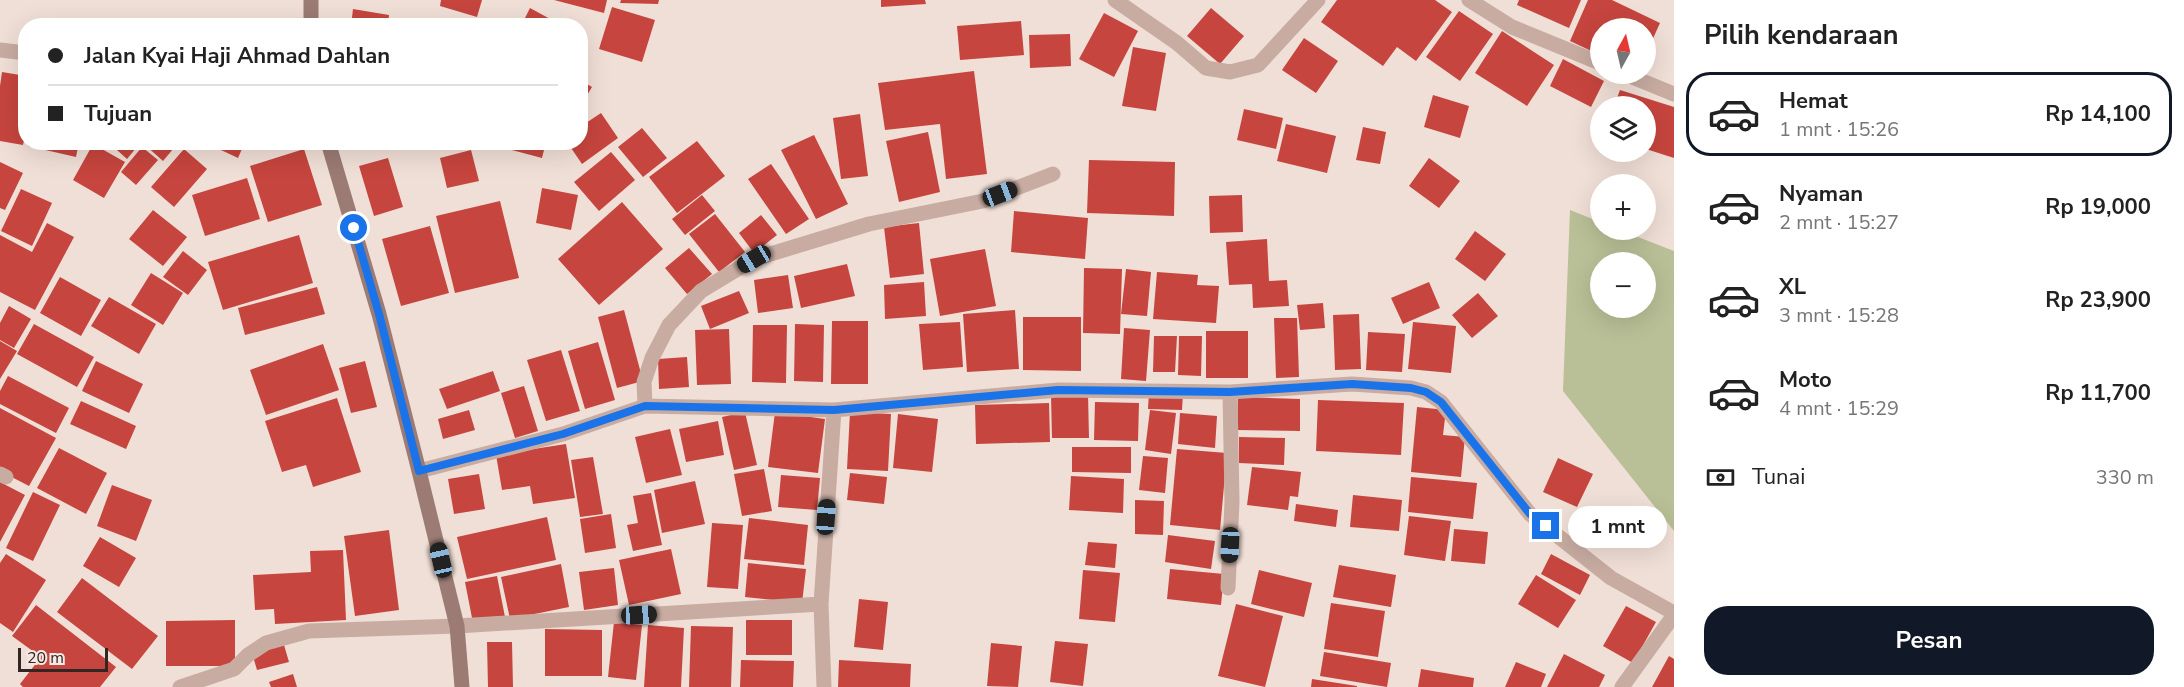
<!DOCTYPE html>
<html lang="id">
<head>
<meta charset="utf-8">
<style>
	:root { --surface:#fff; --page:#f6f6f6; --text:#222; --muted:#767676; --line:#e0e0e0; --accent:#111827 }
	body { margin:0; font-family:"Nunito Sans",sans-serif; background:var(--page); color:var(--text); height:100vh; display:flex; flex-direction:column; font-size:22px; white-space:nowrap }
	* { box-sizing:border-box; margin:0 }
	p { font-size:20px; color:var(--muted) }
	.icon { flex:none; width:33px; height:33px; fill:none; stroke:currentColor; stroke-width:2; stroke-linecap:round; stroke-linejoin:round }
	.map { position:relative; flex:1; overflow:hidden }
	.details { display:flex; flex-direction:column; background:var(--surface); width:510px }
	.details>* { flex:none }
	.guide { position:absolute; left:18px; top:18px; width:570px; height:132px; border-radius:24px; box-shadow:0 6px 24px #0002; display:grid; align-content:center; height:132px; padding:0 30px; background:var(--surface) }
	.needle { width:39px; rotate:8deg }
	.controls { position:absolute; left:1590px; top:18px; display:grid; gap:12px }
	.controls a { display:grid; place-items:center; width:66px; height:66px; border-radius:50%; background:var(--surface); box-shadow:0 6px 24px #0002; font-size:30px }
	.scale { position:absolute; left:18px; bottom:15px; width:90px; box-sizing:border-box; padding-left:6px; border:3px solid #322625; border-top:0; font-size:16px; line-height:21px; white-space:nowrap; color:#322625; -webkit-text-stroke:4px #f8e9e2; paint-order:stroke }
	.end { position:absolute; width:27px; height:27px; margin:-14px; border:8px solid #1a73e8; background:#fff; box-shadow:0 0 0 3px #fff }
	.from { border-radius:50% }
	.bubble { position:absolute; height:42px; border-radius:21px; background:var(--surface); box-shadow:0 6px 24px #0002; font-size:20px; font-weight:700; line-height:42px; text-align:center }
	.car { position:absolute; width:18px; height:36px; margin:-18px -9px; border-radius:8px; box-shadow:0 0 4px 2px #0007; background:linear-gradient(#222 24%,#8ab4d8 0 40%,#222 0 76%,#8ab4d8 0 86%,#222 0) }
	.guide b { display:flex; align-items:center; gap:21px; height:57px; font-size:22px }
	.guide b+b { border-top:2px solid var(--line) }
	.guide i { width:15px; height:15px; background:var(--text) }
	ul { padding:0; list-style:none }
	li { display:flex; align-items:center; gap:18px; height:84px; margin:0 12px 9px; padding:0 18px; border:3px solid transparent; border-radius:24px }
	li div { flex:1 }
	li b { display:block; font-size:22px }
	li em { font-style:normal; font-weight:700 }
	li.selected { border-color:var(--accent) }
	li>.icon { width:54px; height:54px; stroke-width:1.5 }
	h2 { padding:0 30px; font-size:27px; line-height:72px }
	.pay { display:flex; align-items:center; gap:15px; height:66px; padding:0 30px; font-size:22px }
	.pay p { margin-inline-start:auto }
	.button { display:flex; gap:12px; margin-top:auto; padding:12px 30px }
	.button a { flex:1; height:69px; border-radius:24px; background:var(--accent); color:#fff; font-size:24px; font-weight:700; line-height:69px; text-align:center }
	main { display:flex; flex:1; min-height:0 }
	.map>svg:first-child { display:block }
	.green { fill:#b9bf96; fill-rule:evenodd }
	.building { fill:#c6453e }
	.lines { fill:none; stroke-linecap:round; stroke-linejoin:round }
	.street { stroke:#c8aca2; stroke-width:15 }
	.secondary { stroke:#9b7b74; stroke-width:15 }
	.route { stroke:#1a73e8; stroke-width:8 }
</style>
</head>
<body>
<main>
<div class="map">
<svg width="1674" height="687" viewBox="0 0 1674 687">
	<rect width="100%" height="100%" fill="#f0dfd6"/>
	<path class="green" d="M1570 210 1600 222V230H1620L1674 251V531L1563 391ZM1600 262H1646V308H1600Z"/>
	<path class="building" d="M441 0H482L477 17 440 6Z
		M554 0H607L604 13Z
		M621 0H659L658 4 620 3Z
		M881 0H925L926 4 881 7Z
		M1337 0H1435L1452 12 1416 61 1397 47 1383 66 1321 22Z
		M1519 0H1581L1569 28 1517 5Z
		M1588 0H1612L1660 23 1646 54V28H1600V55L1570 41Z
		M612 7 655 20 642 62 599 49Z
		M530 8 563 26H521Z
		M1211 8 1244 36 1220 64 1187 36Z
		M353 9 389 15 388 26H351Z
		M1459 11 1493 34 1460 81 1426 57Z
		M1104 13 1138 31 1114 77 1079 59Z
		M1021 21 1024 55 960 60 957 26Z
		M1502 31 1554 65 1527 106 1475 73Z
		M1070 34 1071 66 1030 68 1029 35Z
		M1304 38 1338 61 1316 93 1282 70Z
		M1133 47 1166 53 1156 111 1122 106Z
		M1563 59 1604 81 1591 107 1550 86Z
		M974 71 987 174 946 179 940 124 885 130 878 83Z
		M2 72 26 76V130L23 145 0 141V86Z
		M580 80 592 87 580 107Z
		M1620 90 1674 107V158L1646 149V106H1614Z
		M1433 95 1469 106 1460 138 1424 127Z
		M1244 109 1283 118 1276 149 1237 140Z
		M601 113 618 138 582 164 567 142H580V127Z
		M860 114 868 176 841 179 833 118Z
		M1286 124 1336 136 1327 173 1277 161Z
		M1363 127 1386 132 1380 164 1356 160Z
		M642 128 667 158 643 177 618 147Z
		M928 132 940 192 899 202 886 141Z
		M814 135 848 204 816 219 781 150Z
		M697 141 725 176 677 213 649 177Z
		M29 142H79L76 157 28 146Z
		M108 142H141L127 159Z
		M145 142H179L163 161 144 144Z
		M204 142H245L238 158Z
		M482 142H546L542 158Z
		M93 144 125 162 104 198 73 180Z
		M142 147 158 160 136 185 121 172Z
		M184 149 207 169 174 207 151 187Z
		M304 149 322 205 268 222 250 166Z
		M471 150 479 181 447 188 440 158Z
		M611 152 635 180 599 211 574 182Z
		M388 158 403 207 374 216 359 166Z
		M1429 158 1460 181 1439 208 1409 186Z
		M1089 160 1175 162 1174 216 1087 213Z
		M0 162 23 173 5 210 0 208Z
		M771 164 809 219 786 234 748 179Z
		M247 178 260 219 205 236 192 195Z
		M542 188 578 195 571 230 536 223Z
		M21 189 52 203 32 246 1 231Z
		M702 195 715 211 685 235 672 219Z
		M1242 195 1243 232 1210 233 1209 196Z
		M500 201 519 278 455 293 436 216Z
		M622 202 663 249 599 305 558 259Z
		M153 210 187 237 163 266 129 239Z
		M1014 211 1088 218 1085 259 1011 252Z
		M715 214 745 252 719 272 689 234Z
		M761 215 777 235 754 253 739 233Z
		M47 223 74 237 35 310 0 292V235L32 252Z
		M919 223 924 274 890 278 884 227Z
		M430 226 449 293 401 306 382 239Z
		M1475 231 1506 254 1485 281 1455 259Z
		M299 235 313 283 223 310 208 262Z
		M1267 239 1269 281 1287 280 1289 306 1253 308 1252 284 1229 285 1226 242Z
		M689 248 712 274 687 294 665 268Z
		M985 249 996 306 940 316 930 259Z
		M183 251 207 270 188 295 163 277Z
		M847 264 855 296 801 308 794 276Z
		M1084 268 1122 269 1120 334 1083 333Z
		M1126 269 1151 272 1147 316 1121 314Z
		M1157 272 1198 275 1197 285 1219 286 1216 323 1153 319Z
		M151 273 183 293 163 325 131 305Z
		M788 275 793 308 758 313 754 280Z
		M60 277 101 300 81 336 40 313Z
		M924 282 926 316 885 319 884 285Z
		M1429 282 1440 308 1403 324 1391 298Z
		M317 287 325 314 245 335 238 308Z
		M739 291 749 313 710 329 701 306Z
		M1478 293 1498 316 1472 338 1452 315Z
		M109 297 156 324 139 354 91 326Z
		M1323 303 1325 328 1300 330 1297 305Z
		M9 306 31 319 14 348 0 340V323Z
		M624 310 643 381 617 388 598 317Z
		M1015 310 1019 369 967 372 963 314Z
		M1359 314 1361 369 1335 370 1333 315Z
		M1023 317H1081V371L1023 370Z
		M1274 318H1297L1299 377 1276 378Z
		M832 321H868V384H831Z
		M960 322 963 367 923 370 919 324Z
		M1413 322 1456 326 1451 373 1408 369Z
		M34 324 94 357 77 387 17 354Z
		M795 324 824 325 823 382 794 381Z
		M753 325H787L786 383 752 382Z
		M1124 328 1150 330 1146 381 1121 379Z
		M729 329 731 384 697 385 695 330Z
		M1206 331H1248V378H1206Z
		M1368 332 1405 334 1402 372 1366 370Z
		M1154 336H1177L1175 372H1153Z
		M1179 336H1202L1201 376 1178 375Z
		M0 341 17 351 0 379Z
		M598 342 615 400 585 409 568 351Z
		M323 344 339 390 266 415 250 370Z
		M561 350 580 411 546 421 527 360Z
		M687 357 689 387 659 389 658 359Z
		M96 361 143 384 129 413 82 391Z
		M365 361 377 407 351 413 339 368Z
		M493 371 500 391 447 409 439 389Z
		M8 376 69 408 56 433 0 404V391Z
		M524 386 538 431 515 438 501 393Z
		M1149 392 1183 393 1182 410 1148 409Z
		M1088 394 1089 438H1052L1051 395Z
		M1238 397 1300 399V431L1237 430Z
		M337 398 361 472 313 487 306 465 282 472 265 421Z
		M1318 400 1404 403 1401 455 1316 451Z
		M81 401 136 426 126 449 70 424Z
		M1095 402 1139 403 1138 441 1094 440Z
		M1049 403 1050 442 976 444 975 405Z
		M1417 407 1446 410 1443 435 1465 437 1461 477 1411 472Z
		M0 408 56 438 29 486 0 471Z
		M469 410 475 430 443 439 438 419Z
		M1150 410 1176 413 1171 454 1145 450Z
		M745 412 757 465 734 470 722 417Z
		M775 412 825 419 818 473 768 467Z
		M850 412 891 414 888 471 847 469Z
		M1180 413 1217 416 1215 448 1178 444Z
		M898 414 938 419 932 472 893 468Z
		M718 421 724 455 686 462 679 429Z
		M670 429 682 475 646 483 635 437Z
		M1239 437 1285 438 1284 465 1239 463Z
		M566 444 575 498 533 504 530 486 502 490 496 455Z
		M1072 447H1131V473L1072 472Z
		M59 448 107 473 86 514 37 488Z
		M1177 449 1227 453 1220 530 1170 525Z
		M1143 456 1168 458 1165 493 1139 490Z
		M593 457 603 514 580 517 571 460Z
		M1558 458 1593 474 1577 507 1543 492Z
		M1252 467 1301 472 1298 497 1290 496 1288 510 1247 505Z
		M764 469 772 511 742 516 734 474Z
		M850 473 887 477 884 504 847 500Z
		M479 474 485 509 454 514 448 479Z
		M781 475 820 478 817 510 778 507Z
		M1071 476 1124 479 1123 513 1069 510Z
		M1411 477 1477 483 1473 519 1408 512Z
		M695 481 705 524 662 533 654 490Z
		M0 482 25 495 0 542Z
		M112 485 152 500 136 541 97 526Z
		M33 492 60 505 33 561 6 548Z
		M651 493 662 545 633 551 627 525 638 523 633 496Z
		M1353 495 1402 500 1399 531 1350 527Z
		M1135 500 1164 501 1163 535 1135 534Z
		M1296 504 1338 510 1336 527 1294 521Z
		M611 514 616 548 585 553 580 519Z
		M1409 516 1451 521 1445 561 1404 555Z
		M547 517 556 560 467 579 457 537Z
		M749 518 808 525 804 565 744 559Z
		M712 523 743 525 738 589 707 587Z
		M1454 529 1488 532 1485 564 1451 561Z
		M389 530 399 610 355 616 344 536Z
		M1168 535 1215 541 1211 569 1165 562Z
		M100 537 136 558 119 587 83 566Z
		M1088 542 1117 544 1115 568 1085 565Z
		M671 549 681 594 629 605 619 560Z
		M343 550 346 620 275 624 274 609 255 610 253 575 311 572 310 551Z
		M6 554 46 580 13 632 0 623V563Z
		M1551 554 1590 575 1580 595 1541 574Z
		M748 563 806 569 802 603 745 597Z
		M561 564 569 607 510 619 501 577Z
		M1339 565 1396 575 1391 607 1333 597Z
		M614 568 618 605 584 610 579 572Z
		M1170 569 1224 574 1221 605 1167 599Z
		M1083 570 1120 573 1115 622 1079 619Z
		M1259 570 1312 583 1304 617 1251 604Z
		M1536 575 1576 600 1558 628 1518 604Z
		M497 576 505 617 473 623 465 582Z
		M82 578 158 636 132 669 57 612Z
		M859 599 888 602 883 650 854 647Z
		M1331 603 1385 611 1378 657 1324 649Z
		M1236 604 1283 616 1265 687 1218 676Z
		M36 605 116 667 100 687H23L20 684 41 657 12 636Z
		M1626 606 1656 622 1633 663 1603 646Z
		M235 620V666H166V621Z
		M746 620H792V655H746Z
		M614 622 642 625 636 680 608 677Z
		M648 625 684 628 681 687H644Z
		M691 626 733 627 731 687H689Z
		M545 629 602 630V676H545Z
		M1055 641 1088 644 1083 686 1050 682Z
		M487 642H512L513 687H488Z
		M991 643 1022 646 1018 687 987 686Z
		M284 645 289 662 257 670 252 653Z
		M1324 652 1391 663 1387 687 1320 676Z
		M1564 654 1605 675 1599 687H1547Z
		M1669 656 1674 659V687H1652Z
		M741 660 794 661 793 687H740Z
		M839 660 911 664 910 687H838Z
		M1516 662 1546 674 1541 687H1505Z
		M1421 669 1474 678 1473 687H1418Z
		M293 674 297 687H271L269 682Z
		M1312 679 1357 686V687H1311Z"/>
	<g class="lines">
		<path class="street" d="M1115 0 1177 43 1206 68 1230 72 1258 65 1318 0
			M1469 0 1512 27 1600 63
			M0 50 26 53
			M1625 74 1674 94
			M645 406 644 382 652 358 669 325 701 291 754 259 869 224 983 201 1053 174
			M834 410 1058 390 1230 392 1352 384 1411 388 1426 392 1441 402 1530 514 1611 578 1674 613
			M419 471 563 434 645 406 834 410 821 604 824 687
			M0 474 6 477
			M1228 588 1232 502 1230 392
			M180 687 234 669 248 655 266 643 309 631 457 626 821 604
			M1622 687 1674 615"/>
		<path class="secondary" d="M311 26V0
			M328 142 379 314 419 471 457 626 462 687"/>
	</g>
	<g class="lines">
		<path class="route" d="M354 228 379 314 419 471 563 434 645 406 834 410 1058 390 1230 392 1352 384 1411 388 1426 392 1441 402 1530 514 1546 526"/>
	</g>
</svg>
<div class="controls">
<a><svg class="needle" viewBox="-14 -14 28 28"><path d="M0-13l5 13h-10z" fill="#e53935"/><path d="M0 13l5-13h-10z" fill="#767676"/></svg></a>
<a><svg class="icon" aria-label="layers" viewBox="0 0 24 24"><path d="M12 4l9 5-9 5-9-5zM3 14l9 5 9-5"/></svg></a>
<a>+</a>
<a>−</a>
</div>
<div class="scale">20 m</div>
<i class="end from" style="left:354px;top:228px"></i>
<i class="end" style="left:1546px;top:526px"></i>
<div class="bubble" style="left:1568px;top:506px;width:99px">1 mnt</div>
<i class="car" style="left:1000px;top:194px;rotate:69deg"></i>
<i class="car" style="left:754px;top:259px;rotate:239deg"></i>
<i class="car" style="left:826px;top:517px;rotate:4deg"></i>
<i class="car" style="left:1230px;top:545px;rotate:183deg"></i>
<i class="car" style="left:441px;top:560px;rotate:347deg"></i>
<i class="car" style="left:639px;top:615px;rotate:87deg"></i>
<div class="guide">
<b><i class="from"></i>Jalan Kyai Haji Ahmad Dahlan</b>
<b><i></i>Tujuan</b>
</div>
</div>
<section class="details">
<h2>Pilih kendaraan</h2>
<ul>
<li class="selected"><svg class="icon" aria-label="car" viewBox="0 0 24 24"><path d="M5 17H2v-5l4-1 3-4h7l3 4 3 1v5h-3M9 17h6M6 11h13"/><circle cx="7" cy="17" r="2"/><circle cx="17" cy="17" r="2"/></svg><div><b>Hemat</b><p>1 mnt · 15:26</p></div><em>Rp 14,100</em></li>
<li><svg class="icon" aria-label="car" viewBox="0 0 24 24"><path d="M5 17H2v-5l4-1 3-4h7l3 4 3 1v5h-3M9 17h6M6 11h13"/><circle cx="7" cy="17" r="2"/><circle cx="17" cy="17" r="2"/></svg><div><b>Nyaman</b><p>2 mnt · 15:27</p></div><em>Rp 19,000</em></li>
<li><svg class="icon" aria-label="car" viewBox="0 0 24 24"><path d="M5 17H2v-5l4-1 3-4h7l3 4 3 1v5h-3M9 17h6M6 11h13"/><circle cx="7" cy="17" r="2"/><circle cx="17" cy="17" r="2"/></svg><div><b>XL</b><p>3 mnt · 15:28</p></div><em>Rp 23,900</em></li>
<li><svg class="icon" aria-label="car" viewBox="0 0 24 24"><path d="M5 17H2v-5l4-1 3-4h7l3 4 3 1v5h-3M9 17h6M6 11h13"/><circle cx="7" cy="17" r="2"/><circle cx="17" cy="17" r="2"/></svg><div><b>Moto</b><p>4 mnt · 15:29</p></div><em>Rp 11,700</em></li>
</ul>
<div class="pay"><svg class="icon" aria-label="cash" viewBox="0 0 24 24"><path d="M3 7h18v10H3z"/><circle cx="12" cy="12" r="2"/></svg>Tunai<p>330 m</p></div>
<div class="button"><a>Pesan</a></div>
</section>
</main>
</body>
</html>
